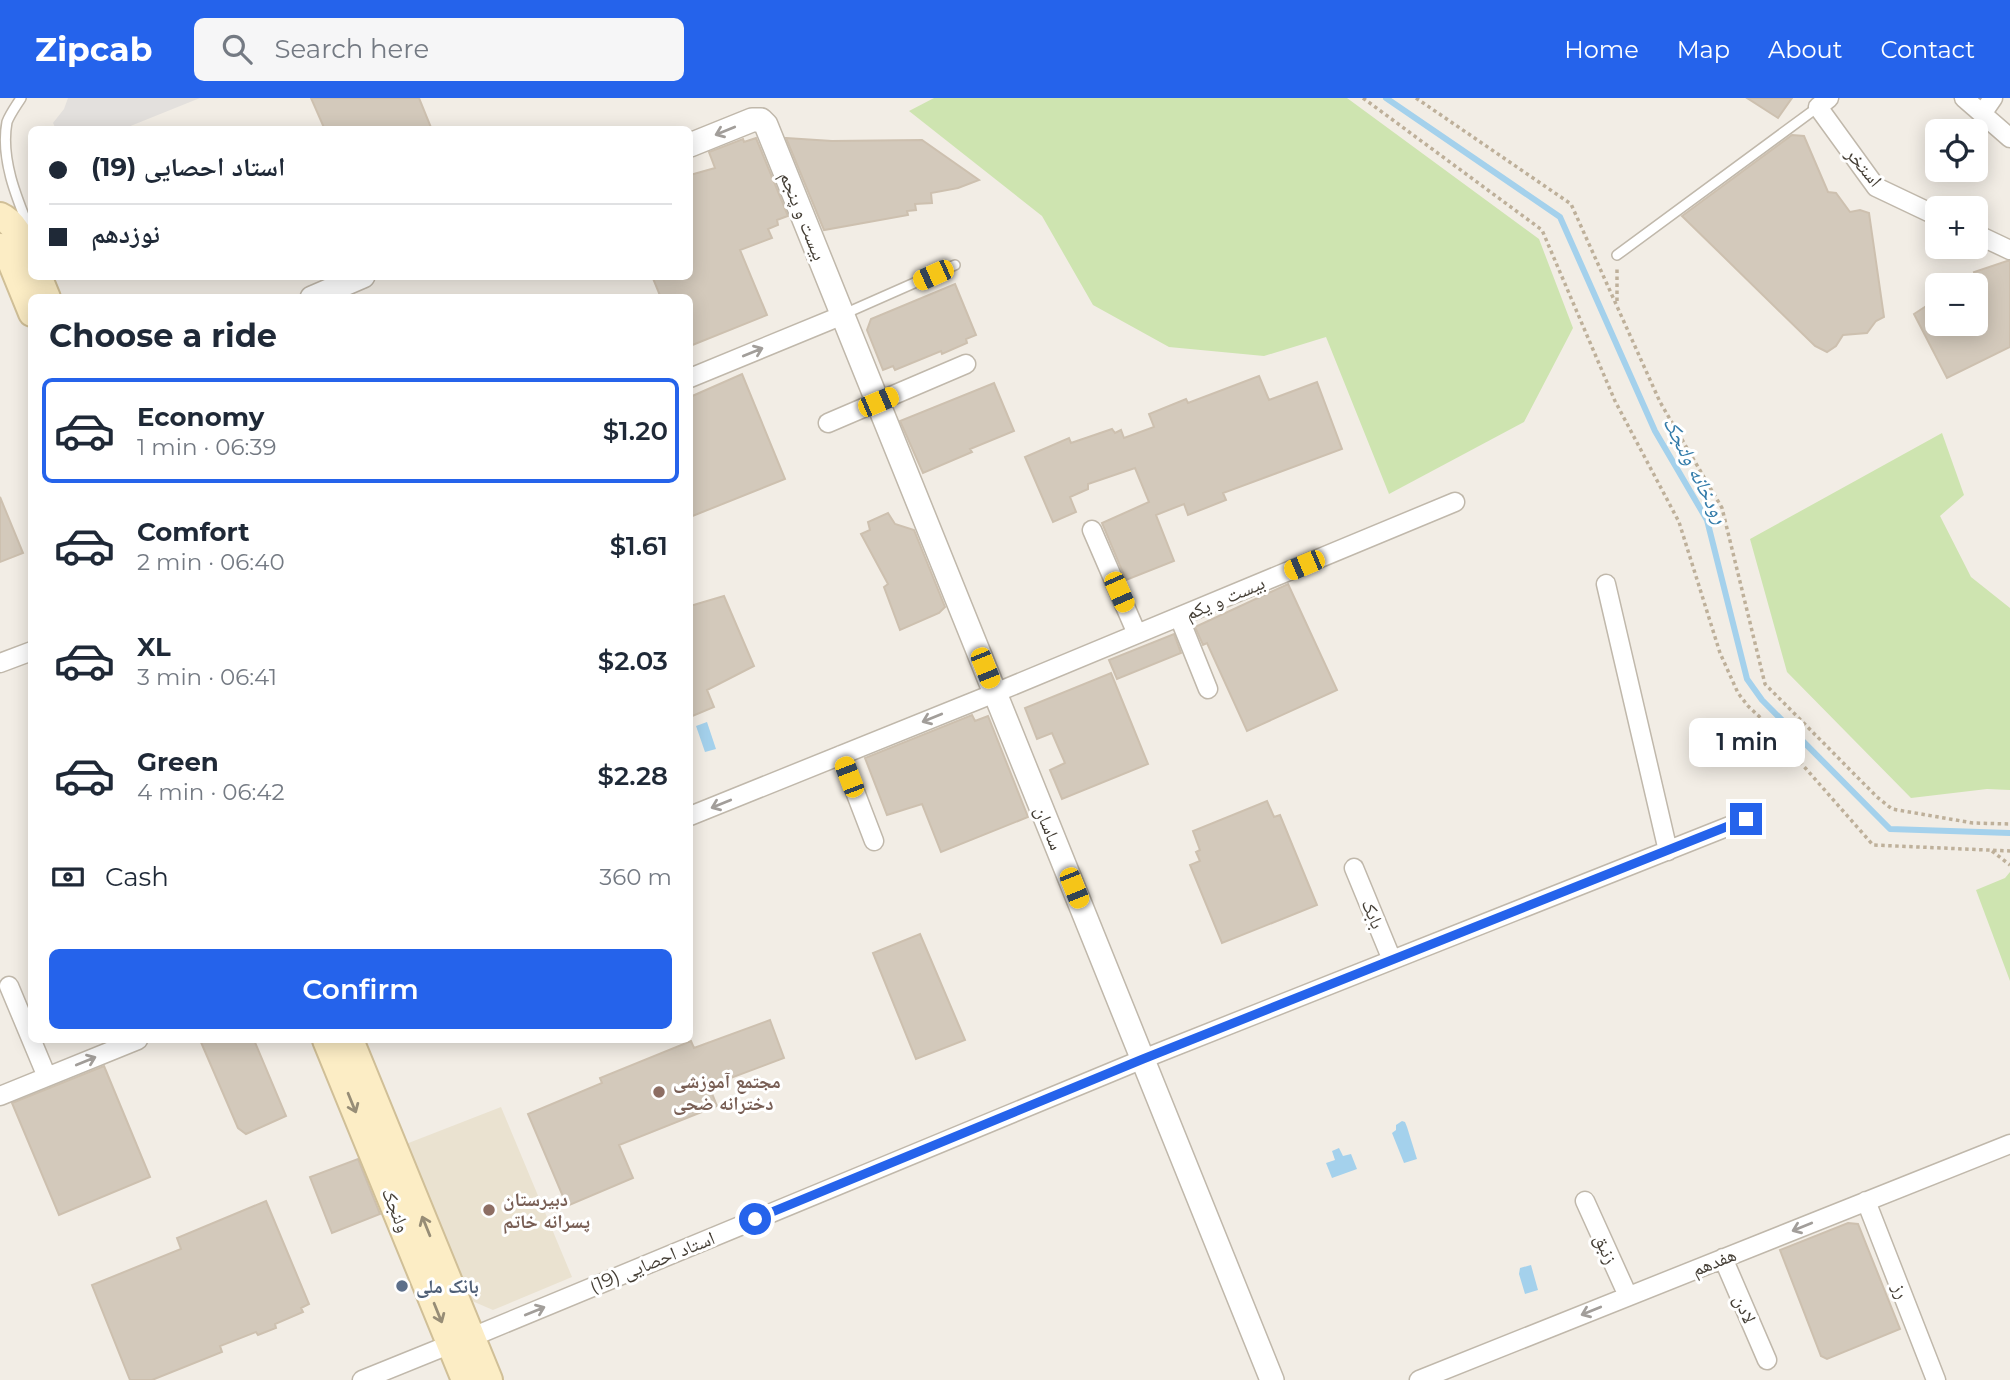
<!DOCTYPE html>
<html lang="en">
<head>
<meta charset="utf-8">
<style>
	:root { --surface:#fff; --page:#f6f6f7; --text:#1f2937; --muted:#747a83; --line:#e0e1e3; --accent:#2563eb }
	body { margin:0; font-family:Montserrat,"Noto Naskh Arabic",sans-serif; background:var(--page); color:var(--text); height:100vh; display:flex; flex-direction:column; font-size:26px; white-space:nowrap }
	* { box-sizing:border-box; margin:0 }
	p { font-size:23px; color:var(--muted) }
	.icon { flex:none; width:38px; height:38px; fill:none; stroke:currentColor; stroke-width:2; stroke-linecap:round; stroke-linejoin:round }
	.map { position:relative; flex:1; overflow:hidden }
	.sheet { position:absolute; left:28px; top:196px; width:665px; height:749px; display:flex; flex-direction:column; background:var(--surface); border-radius:10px; box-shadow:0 4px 18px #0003 }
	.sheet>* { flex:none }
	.hud { position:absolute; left:28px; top:28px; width:665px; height:154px; border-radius:10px; box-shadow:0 4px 18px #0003; display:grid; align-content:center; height:154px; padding:0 21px; background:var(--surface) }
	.fabs { position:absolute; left:1925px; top:21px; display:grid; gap:14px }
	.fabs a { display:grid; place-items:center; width:63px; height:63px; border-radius:10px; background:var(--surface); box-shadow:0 4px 18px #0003; font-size:35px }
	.end { position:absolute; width:32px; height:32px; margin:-16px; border:9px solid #2563eb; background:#fff; box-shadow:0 0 0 4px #fff }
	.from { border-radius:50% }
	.bubble { position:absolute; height:49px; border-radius:10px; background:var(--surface); box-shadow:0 4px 18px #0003; font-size:23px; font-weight:600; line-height:49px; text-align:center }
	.car { position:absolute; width:21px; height:42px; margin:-21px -10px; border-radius:9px; box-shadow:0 0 5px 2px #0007; background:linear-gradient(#f5c518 24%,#345 0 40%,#f5c518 0 76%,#345 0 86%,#f5c518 0) }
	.hud b { display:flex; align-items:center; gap:24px; height:66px; font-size:26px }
	.hud b+b { border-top:2px solid var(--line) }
	.hud i { width:18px; height:18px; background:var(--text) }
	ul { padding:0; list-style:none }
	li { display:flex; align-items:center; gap:21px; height:105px; margin:0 14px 10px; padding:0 7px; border:4px solid transparent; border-radius:10px }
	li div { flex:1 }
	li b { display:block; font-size:26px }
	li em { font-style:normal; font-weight:600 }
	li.selected { border-color:var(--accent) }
	li>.icon { width:63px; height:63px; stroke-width:1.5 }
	h2 { padding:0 21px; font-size:32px; line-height:84px }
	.pay { display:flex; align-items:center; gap:18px; height:77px; padding:0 21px; font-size:26px }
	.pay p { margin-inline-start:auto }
	.primary-button { display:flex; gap:14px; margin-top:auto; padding:14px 21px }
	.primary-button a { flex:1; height:80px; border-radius:10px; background:var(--accent); color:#fff; font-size:28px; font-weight:600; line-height:80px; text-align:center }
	header { display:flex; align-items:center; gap:42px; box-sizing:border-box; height:98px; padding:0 35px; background:var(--accent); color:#fff }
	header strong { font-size:33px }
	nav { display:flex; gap:38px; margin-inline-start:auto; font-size:24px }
	.search { width:490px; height:63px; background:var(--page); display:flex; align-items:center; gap:18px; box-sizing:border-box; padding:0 24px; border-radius:10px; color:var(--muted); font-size:26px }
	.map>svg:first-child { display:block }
	.education { fill:#eae2d0 }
	.green { fill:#cee4b0 }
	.parking { fill:#e3e0dd }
	.water { fill:#a4d1ec }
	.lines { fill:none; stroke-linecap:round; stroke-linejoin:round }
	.stream { stroke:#a4d1ec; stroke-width:6 }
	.building { fill:#d3c9bb; stroke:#cdc0af; stroke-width:2 }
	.service-casing { stroke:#c0b8ab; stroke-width:12 }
	.minor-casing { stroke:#c0b8ab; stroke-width:21 }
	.tertiary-casing { stroke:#c0b8ab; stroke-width:26 }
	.secondary-casing { stroke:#d0bf97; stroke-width:30 }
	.path { stroke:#beb09a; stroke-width:3.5; stroke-dasharray:3.5 3.5; stroke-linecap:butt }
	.service { stroke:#fff; stroke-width:9 }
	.minor { stroke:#fff; stroke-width:18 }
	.tertiary { stroke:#fff; stroke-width:23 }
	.secondary { stroke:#fcedc5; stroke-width:26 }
	.oneway { stroke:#a29e9a }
	.oneway2 { stroke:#978d76 }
	.route { stroke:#2563eb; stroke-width:9 }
	.education-dot { fill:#8d6e63; stroke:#fff; stroke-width:2.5 }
	.service-dot { fill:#5c6f8a; stroke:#fff; stroke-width:2.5 }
	.labels { text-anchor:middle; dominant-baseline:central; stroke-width:6; stroke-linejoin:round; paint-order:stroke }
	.street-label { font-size:19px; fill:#443e35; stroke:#fff }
	.education-label { font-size:19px; font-weight:bold; fill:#785e54; stroke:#fff; text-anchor:start }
	.service-label { font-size:19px; font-weight:bold; fill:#4e5e75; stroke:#fff; text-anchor:start }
	.water-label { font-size:21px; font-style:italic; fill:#347caa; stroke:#fff }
</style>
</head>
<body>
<header>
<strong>Zipcab</strong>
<div class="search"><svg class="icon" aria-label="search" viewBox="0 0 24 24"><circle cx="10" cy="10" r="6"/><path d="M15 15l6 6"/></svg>Search here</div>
<nav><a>Home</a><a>Map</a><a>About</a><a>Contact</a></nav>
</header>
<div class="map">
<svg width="2010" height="1282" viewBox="0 0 2010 1282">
	<rect width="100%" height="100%" fill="#f2ede5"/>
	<path class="education" d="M501 1009 572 1179 493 1212 472 1203 406 1046Z"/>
	<path class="green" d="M934 0H1347L1539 141 1573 230 1524 324 1389 396 1326 239 1264 258 1169 249 1093 207 1042 118 909 13Z
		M1942 335 1964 397 1940 418 1971 479 2010 510V692L1987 691 1911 700 1787 574 1750 441Z
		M2010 774V883L1976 792 2005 780Z"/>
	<path class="parking" d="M68 0H200L123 31H56L53 25 64 11Z"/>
	<path class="water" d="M707 624 716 651 705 654 696 628Z
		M1402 1023 1405 1024 1407 1029 1417 1061 1404 1065 1392 1035 1396 1032V1027Z
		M1339 1050 1343 1058 1351 1056 1357 1071 1332 1080 1326 1065 1335 1062 1332 1053Z
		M1531 1167 1538 1192 1525 1196 1519 1176 1520 1170Z"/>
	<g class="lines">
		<path class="stream" d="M1386 0 1560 119 1655 333 1707 422 1747 581 1762 602 1890 731 2010 735"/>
	</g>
	<path class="building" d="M311 0H419L432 32H325Z
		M1747 0H1792L1778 20Z
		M1792 37 1804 38 1828 94 1836 95 1850 114 1860 112 1869 115 1884 219 1876 223 1867 235 1843 237 1836 248 1827 254 1815 248 1682 118Z
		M756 40 788 118 777 122 778 127 768 131 772 140 740 152 767 217 690 248V200H661L652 178H690V77L715 70 709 54 743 41 744 44Z
		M786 40 832 43 922 42 979 82 958 90 931 95 932 105 915 106 916 112 907 113 908 117 824 132Z
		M2007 163H2010V249L1947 280 1914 216 1937 201V226H1976L1977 182 1974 174Z
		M955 186 976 237 966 241 967 245 942 256 941 253 895 272 893 268 883 272 867 232 871 221Z
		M742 276 785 381 690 419V299Z
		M1259 278 1269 302 1317 284 1342 351 1223 395 1226 402 1188 417 1184 406 1156 417 1174 463 1126 482 1102 425 1149 404 1135 370 1088 386V391L1070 399 1076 414 1053 424 1025 359 1069 340 1071 345 1112 331 1115 335 1121 332 1124 340 1154 329 1149 316 1186 301 1188 305Z
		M994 285 1014 333 970 351 972 354 923 375 900 323Z
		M0 399 23 455 0 464Z
		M888 415 895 426 914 432 945 509 939 515 900 532 884 489 888 486 861 436 870 432 868 424Z
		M1288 486 1337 592 1247 633 1207 545 1203 547 1195 529Z
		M724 498 754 568 707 592 714 609 690 619V508Z
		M1174 536 1181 555 1117 581 1109 562Z
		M1111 575 1148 666 1062 701 1050 672 1065 665 1052 635 1037 641 1025 610Z
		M972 617 975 623 988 618 1028 719 941 754 922 706 887 717 865 660Z
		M1267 703 1274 719 1280 717 1317 807 1222 845 1190 767 1200 763 1196 754 1200 752 1193 733Z
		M920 836 965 942 916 961 873 855Z
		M770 922 784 960 709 988 717 1008 619 1047 633 1080 567 1108 528 1016 602 985 600 980 691 943 694 950Z
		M200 942H254L286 1018 246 1036 238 1030Z
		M104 968 150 1079 59 1117 12 1005Z
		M358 1061 380 1116 332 1135 310 1079Z
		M266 1103 309 1206 301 1210 303 1214 275 1226 276 1230 258 1237 256 1234 220 1248 222 1254 152 1282H130L92 1187 181 1151 177 1140Z
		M1848 1125 1858 1126 1900 1231 1827 1261 1821 1258 1780 1152Z"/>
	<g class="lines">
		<defs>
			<path id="service" d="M21 0C16 8 10 16 7 24 0 61 17 101 31 135
				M1617 157 1818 9
				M844 216 955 167"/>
			<path id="minor" d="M1829 0 1818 9 1876 89 1937 118
				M1964 0 2010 40
				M1982 16 1993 0
				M1976 136 2010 152
				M690 280 843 217
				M828 325 966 266
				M1092 432 1137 536
				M1606 486 1668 753
				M1179 519 1208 591
				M0 565 32 553
				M841 657 874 743
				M690 718 995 595 1455 404
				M1354 770 1392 862
				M9 888 47 979
				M0 998 138 942
				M1585 1103 1628 1198
				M1866 1103 1936 1282
				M1723 1160 1767 1262
				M472 1239 1143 961 1747 721
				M362 1282 451 1246
				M1419 1282 2010 1046"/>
			<path id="tertiary" d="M690 47 752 22H761L766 27 1272 1282
				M312 200 363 178"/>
			<path id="secondary" d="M0 118C18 126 24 149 32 165
				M0 149 10 161 32 215
				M38 178 47 200
				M326 942 465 1282
				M350 942 489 1282"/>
		</defs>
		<use href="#service" class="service-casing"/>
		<use href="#minor" class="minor-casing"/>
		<use href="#tertiary" class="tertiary-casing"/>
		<use href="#secondary" class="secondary-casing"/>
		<path class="path" d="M1363 0 1542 132 1615 303 1679 424 1720 555 1738 595 1748 608 1764 623 1873 747 2010 753
			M1416 0 1571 106 1660 304 1722 410 1765 586 1877 699 1892 711 1973 725 2010 726
			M1617 203V169
			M1992 753 2010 767"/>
		<use href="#service" class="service"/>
		<use href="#minor" class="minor"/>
		<use href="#tertiary" class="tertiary"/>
		<use href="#secondary" class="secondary"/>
	</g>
	<defs><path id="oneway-shaft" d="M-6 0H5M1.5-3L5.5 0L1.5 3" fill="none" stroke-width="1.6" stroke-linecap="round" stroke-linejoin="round" transform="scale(1.75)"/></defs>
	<g class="oneway">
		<use href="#oneway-shaft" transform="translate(725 33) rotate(158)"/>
		<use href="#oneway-shaft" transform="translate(753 254) rotate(-22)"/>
		<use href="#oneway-shaft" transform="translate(932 620) rotate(158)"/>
		<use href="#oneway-shaft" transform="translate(721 706) rotate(158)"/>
		<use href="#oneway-shaft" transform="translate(86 963) rotate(-22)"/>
		<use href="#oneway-shaft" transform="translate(1802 1129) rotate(158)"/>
		<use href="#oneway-shaft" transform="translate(535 1213) rotate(-22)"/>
		<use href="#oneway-shaft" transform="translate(1591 1213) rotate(158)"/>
	</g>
	<g class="oneway2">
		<use href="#oneway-shaft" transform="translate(352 1005) rotate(68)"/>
		<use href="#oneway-shaft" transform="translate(426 1128) rotate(-112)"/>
		<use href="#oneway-shaft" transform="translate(438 1215) rotate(68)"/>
	</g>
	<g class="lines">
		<path class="route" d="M755 1121 1143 961 1746 721"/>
	</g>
	<g class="education-dot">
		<circle cx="659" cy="994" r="7"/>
		<circle cx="489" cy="1112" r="7"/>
	</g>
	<circle class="service-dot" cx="402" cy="1188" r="7"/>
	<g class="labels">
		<g class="street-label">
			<text transform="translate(1864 69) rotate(50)">استخر</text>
			<text transform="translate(803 118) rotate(68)">بیست و پنجم</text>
			<text transform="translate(1225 500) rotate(-23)">بیست و یکم</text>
			<text transform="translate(1049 730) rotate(68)">ساسان</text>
			<text transform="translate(1373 816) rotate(68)">بابک</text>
			<text transform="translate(396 1112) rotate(68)">ولنجک</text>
			<text transform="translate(1606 1151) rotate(66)">زنبق</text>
			<text transform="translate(652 1164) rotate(-22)">استاد احصایی (19)</text>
			<text transform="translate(1714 1164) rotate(-22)">هفدهم</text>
			<text transform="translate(1901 1193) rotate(69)">رز</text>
			<text transform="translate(1745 1211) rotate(67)">لادن</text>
		</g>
		<g class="education-label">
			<text x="673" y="983">مجتمع آموزشی<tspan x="673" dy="22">دخترانه ضحی</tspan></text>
			<text x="503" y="1101">دبیرستان<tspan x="503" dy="22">پسرانه خاتم</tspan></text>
		</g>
		<g class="service-label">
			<text x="416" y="1188">بانک ملی</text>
		</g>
		<g class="water-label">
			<text transform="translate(1696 372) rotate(63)">رودخانه ولنجک</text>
		</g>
	</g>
</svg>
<div class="fabs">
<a><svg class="icon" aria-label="locate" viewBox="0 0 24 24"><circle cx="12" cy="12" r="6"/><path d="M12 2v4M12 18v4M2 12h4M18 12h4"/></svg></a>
<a>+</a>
<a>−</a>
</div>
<i class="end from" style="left:755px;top:1121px"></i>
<i class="end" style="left:1746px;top:721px"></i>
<div class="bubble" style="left:1689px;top:620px;width:116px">1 min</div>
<i class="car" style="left:933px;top:177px;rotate:246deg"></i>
<i class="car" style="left:878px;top:304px;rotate:67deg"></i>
<i class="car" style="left:1304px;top:467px;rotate:247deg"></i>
<i class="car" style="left:1119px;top:494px;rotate:156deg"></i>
<i class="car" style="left:985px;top:570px;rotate:158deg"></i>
<i class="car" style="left:849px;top:679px;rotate:339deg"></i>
<i class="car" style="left:1074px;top:790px;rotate:158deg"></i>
<div class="hud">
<b><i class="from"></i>استاد احصایی (19)</b>
<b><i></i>نوزدهم</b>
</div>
<section class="sheet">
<h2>Choose a ride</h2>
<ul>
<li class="selected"><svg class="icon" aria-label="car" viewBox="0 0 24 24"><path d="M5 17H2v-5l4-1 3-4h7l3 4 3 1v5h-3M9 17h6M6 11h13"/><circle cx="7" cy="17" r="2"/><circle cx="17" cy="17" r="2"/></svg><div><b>Economy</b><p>1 min · 06:39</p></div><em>$1.20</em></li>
<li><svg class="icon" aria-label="car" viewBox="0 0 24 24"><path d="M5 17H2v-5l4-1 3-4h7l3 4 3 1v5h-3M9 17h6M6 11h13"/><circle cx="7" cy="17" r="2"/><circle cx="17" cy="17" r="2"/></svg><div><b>Comfort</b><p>2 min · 06:40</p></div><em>$1.61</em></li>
<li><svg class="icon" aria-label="car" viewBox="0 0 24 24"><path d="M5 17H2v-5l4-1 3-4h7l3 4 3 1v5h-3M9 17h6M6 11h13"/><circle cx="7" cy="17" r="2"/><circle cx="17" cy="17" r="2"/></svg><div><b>XL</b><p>3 min · 06:41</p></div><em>$2.03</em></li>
<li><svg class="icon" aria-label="car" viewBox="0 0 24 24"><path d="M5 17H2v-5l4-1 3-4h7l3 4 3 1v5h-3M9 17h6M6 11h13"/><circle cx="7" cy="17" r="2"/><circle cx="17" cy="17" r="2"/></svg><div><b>Green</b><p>4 min · 06:42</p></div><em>$2.28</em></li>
</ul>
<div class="pay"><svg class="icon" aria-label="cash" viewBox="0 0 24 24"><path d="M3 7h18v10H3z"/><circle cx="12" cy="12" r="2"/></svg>Cash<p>360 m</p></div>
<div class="primary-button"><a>Confirm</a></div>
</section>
</div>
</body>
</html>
